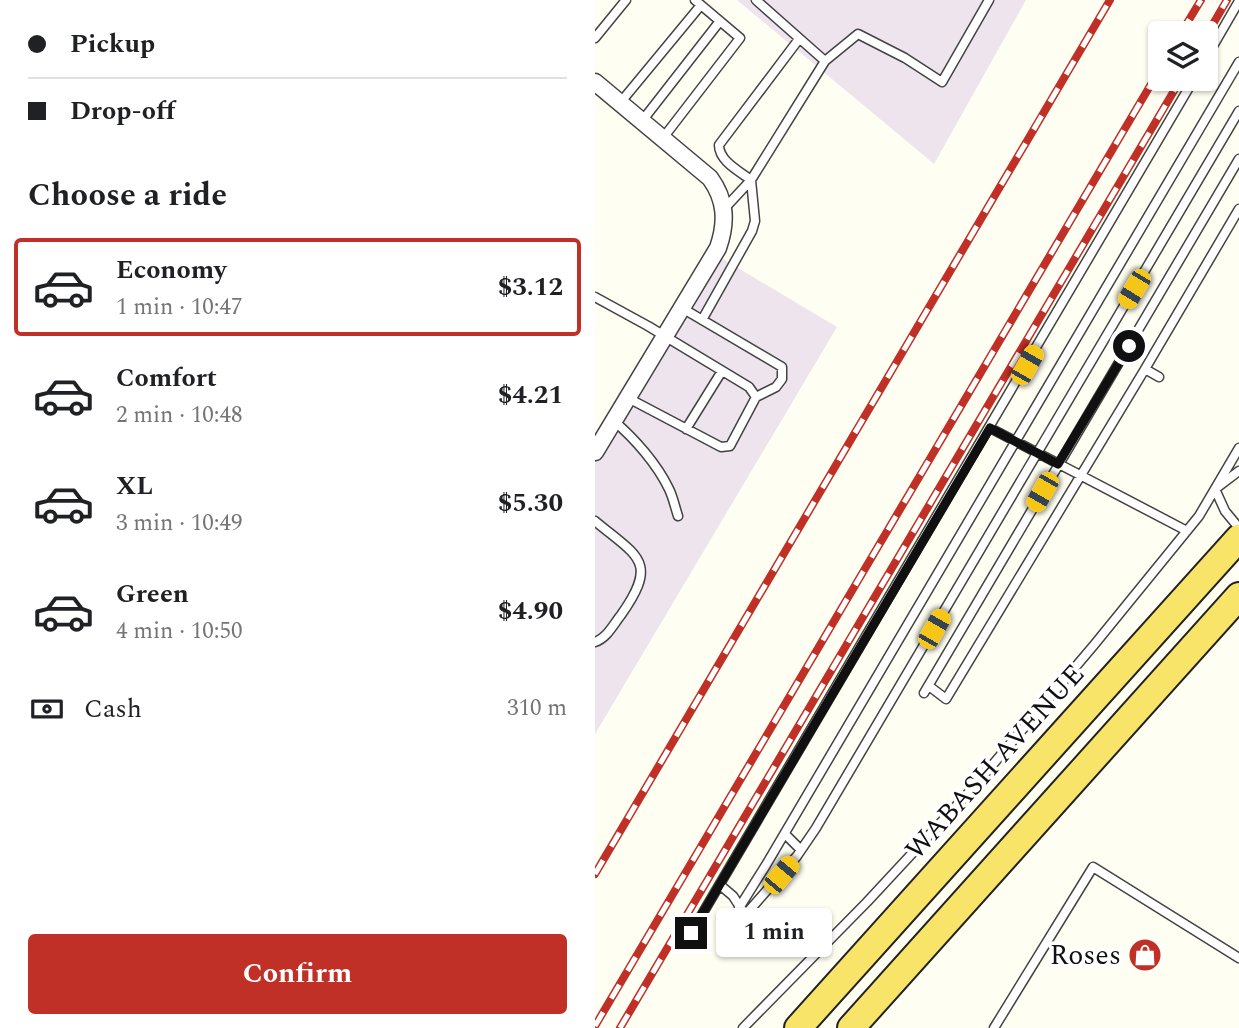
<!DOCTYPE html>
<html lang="en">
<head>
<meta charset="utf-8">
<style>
	:root { --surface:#fff; --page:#f6f6f6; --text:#202124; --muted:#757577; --line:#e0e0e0; --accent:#c03027 }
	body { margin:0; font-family:Spectral,serif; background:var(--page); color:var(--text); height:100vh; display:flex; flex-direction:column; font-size:26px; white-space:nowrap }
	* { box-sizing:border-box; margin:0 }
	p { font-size:23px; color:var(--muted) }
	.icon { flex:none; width:38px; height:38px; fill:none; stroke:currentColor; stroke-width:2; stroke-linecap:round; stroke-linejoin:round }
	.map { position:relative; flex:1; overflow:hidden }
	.panel { display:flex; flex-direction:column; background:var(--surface); width:595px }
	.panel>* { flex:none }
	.guide { display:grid; align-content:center; height:154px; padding:0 28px; background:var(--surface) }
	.tools { position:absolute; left:553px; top:21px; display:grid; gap:14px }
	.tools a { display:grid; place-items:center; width:70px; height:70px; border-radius:7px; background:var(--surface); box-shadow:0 2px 5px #0004; font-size:35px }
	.end { position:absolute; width:32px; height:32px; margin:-16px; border:9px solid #101010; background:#fff; box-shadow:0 0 0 4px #fff }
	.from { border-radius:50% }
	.bubble { position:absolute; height:49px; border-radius:7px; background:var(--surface); box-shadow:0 2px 5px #0004; font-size:23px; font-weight:700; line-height:49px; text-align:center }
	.car { position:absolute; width:21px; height:42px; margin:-21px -10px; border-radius:9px; box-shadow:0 0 5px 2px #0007; background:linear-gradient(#f5c518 24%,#345 0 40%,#f5c518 0 76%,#345 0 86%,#f5c518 0) }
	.guide b { display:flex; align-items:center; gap:24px; height:66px; font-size:26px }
	.guide b+b { border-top:2px solid var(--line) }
	.guide i { width:18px; height:18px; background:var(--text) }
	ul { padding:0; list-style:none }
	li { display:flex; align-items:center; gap:21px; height:98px; margin:0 14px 10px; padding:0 14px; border:4px solid transparent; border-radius:7px }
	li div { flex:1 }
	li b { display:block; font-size:26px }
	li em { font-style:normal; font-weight:700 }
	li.active { border-color:var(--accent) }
	li>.icon { width:63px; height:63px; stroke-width:1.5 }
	h2 { padding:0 28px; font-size:32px; line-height:84px }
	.pay { display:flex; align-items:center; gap:18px; height:77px; padding:0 28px; font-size:26px }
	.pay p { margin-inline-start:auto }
	.primary-button { display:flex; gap:14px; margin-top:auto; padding:14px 28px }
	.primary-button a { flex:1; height:80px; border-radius:7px; background:var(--accent); color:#fff; font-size:28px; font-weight:700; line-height:80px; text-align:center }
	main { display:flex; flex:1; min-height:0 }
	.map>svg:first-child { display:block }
	.industrial { fill:#eee4ee }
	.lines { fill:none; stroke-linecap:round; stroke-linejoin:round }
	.service-casing { stroke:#434343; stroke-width:11 }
	.minor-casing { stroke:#434343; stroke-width:19 }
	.primary-casing { stroke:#212121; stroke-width:30 }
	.service { stroke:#fff; stroke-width:8 }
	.minor { stroke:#fff; stroke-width:16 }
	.primary { stroke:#f8e469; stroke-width:26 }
	.rail-casing { stroke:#c03027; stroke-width:8 }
	.rail { stroke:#fff; stroke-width:5; stroke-dasharray:16; stroke-linecap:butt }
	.route { stroke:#101010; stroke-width:9 }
	.labels { text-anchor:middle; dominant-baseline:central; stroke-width:7; stroke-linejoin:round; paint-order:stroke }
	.street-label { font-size:28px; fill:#101010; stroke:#fff }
	.poi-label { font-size:28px; fill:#101010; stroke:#fff; text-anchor:end }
</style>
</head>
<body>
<main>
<section class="panel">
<div class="guide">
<b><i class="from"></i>Pickup</b>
<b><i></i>Drop-off</b>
</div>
<h2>Choose a ride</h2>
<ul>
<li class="active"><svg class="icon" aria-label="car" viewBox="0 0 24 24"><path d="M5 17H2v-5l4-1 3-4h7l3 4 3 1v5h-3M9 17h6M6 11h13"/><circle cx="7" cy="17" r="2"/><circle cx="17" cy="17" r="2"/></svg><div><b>Economy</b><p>1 min · 10:47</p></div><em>$3.12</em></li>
<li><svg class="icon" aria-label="car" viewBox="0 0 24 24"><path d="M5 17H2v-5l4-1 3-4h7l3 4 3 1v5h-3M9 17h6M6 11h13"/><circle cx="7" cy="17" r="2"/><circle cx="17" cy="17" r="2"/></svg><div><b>Comfort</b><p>2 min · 10:48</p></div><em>$4.21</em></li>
<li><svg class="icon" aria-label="car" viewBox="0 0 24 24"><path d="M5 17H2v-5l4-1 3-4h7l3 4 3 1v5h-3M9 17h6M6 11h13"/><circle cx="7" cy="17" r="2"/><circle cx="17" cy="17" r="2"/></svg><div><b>XL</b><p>3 min · 10:49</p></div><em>$5.30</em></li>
<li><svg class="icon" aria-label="car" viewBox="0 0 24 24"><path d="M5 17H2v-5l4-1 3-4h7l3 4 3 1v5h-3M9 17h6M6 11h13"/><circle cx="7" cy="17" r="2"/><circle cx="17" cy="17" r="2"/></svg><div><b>Green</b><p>4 min · 10:50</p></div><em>$4.90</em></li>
</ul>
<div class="pay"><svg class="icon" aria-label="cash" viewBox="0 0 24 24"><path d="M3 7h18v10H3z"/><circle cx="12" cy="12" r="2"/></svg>Cash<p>310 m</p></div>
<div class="primary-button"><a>Confirm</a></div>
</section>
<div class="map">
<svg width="644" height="1028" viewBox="0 0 644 1028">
	<rect width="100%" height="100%" fill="#fffef2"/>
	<path class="industrial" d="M142 0H431L339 164Z
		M116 252 242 327 0 734V453Z"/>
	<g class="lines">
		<defs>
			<path id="service" d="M161 0 230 61
				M0 38 31 0
				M204 39 124 145C124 161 144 171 156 180L230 61 263 34 310 58 347 82 394 0
				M611 58 644 1
				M25 103 106 5
				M47 121 125 21
				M68 138 145 38 100 0
				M129 209 156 180
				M0 297 53 326 154 387 161 397 135 446 126 447 33 398
				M87 308 187 367V379L181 387 161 397
				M107 320 157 231 160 221 156 180
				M564 377 550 369 644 209
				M19 421C40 439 62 464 74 489 78 497 80 507 83 516
				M395 428 592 531
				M91 429 127 371
				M644 471 620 489 630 511 644 528
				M0 521C43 557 64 561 26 615 18 625 12 638 0 642
				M334 686 351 699 550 369
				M329 693 644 159
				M190 834 206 850
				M125 885 138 896 147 910 186 929 191 934
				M144 908 171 865 644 62
				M152 913 202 856 221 828 644 111
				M96 933 599 79
				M148 1028 272 902 377 789 499 645 604 516 644 448
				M399 1028 498 867 644 958"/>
			<path id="minor" d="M0 82 115 178C131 200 132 222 123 248L0 452"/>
			<path id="primary" d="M203 1028 644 538
				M256 1028 644 596"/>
		</defs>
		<use href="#service" class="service-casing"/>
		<use href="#minor" class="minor-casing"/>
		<use href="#primary" class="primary-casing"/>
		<use href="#service" class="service"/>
		<use href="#minor" class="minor"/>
		<use href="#primary" class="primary"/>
		<defs>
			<path id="rail" d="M586 33 606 0
				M611 36 632 0
				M0 874 515 0
				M0 1026 565 69
				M25 1028 586 79"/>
		</defs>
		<use href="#rail" class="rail-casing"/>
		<use href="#rail" class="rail"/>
	</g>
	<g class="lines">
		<path class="route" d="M96 933 395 428 463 464 534 346"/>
	</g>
	<defs>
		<symbol id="shop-disc" viewBox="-11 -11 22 22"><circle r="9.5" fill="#c03027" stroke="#fff"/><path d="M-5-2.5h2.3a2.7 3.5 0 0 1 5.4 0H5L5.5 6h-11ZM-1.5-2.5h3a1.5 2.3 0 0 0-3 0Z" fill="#fff"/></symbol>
	</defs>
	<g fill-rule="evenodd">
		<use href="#shop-disc" x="531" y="936" width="38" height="38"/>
	</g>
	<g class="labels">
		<g class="street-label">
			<text transform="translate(400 762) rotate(-48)">WABASH AVENUE</text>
		</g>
		<g class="poi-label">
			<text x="526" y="955">Roses</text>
		</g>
	</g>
</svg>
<div class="tools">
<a><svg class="icon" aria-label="layers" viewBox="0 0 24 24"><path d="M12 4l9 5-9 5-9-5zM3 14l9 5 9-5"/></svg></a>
</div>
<i class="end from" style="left:534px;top:346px"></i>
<i class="end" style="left:96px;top:933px"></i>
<div class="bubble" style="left:121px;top:908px;width:116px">1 min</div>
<i class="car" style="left:539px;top:289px;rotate:211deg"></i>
<i class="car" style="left:432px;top:365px;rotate:30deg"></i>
<i class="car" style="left:447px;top:492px;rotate:210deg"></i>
<i class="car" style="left:339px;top:629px;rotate:30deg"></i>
<i class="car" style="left:186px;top:875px;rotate:40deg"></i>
</div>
</main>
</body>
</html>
